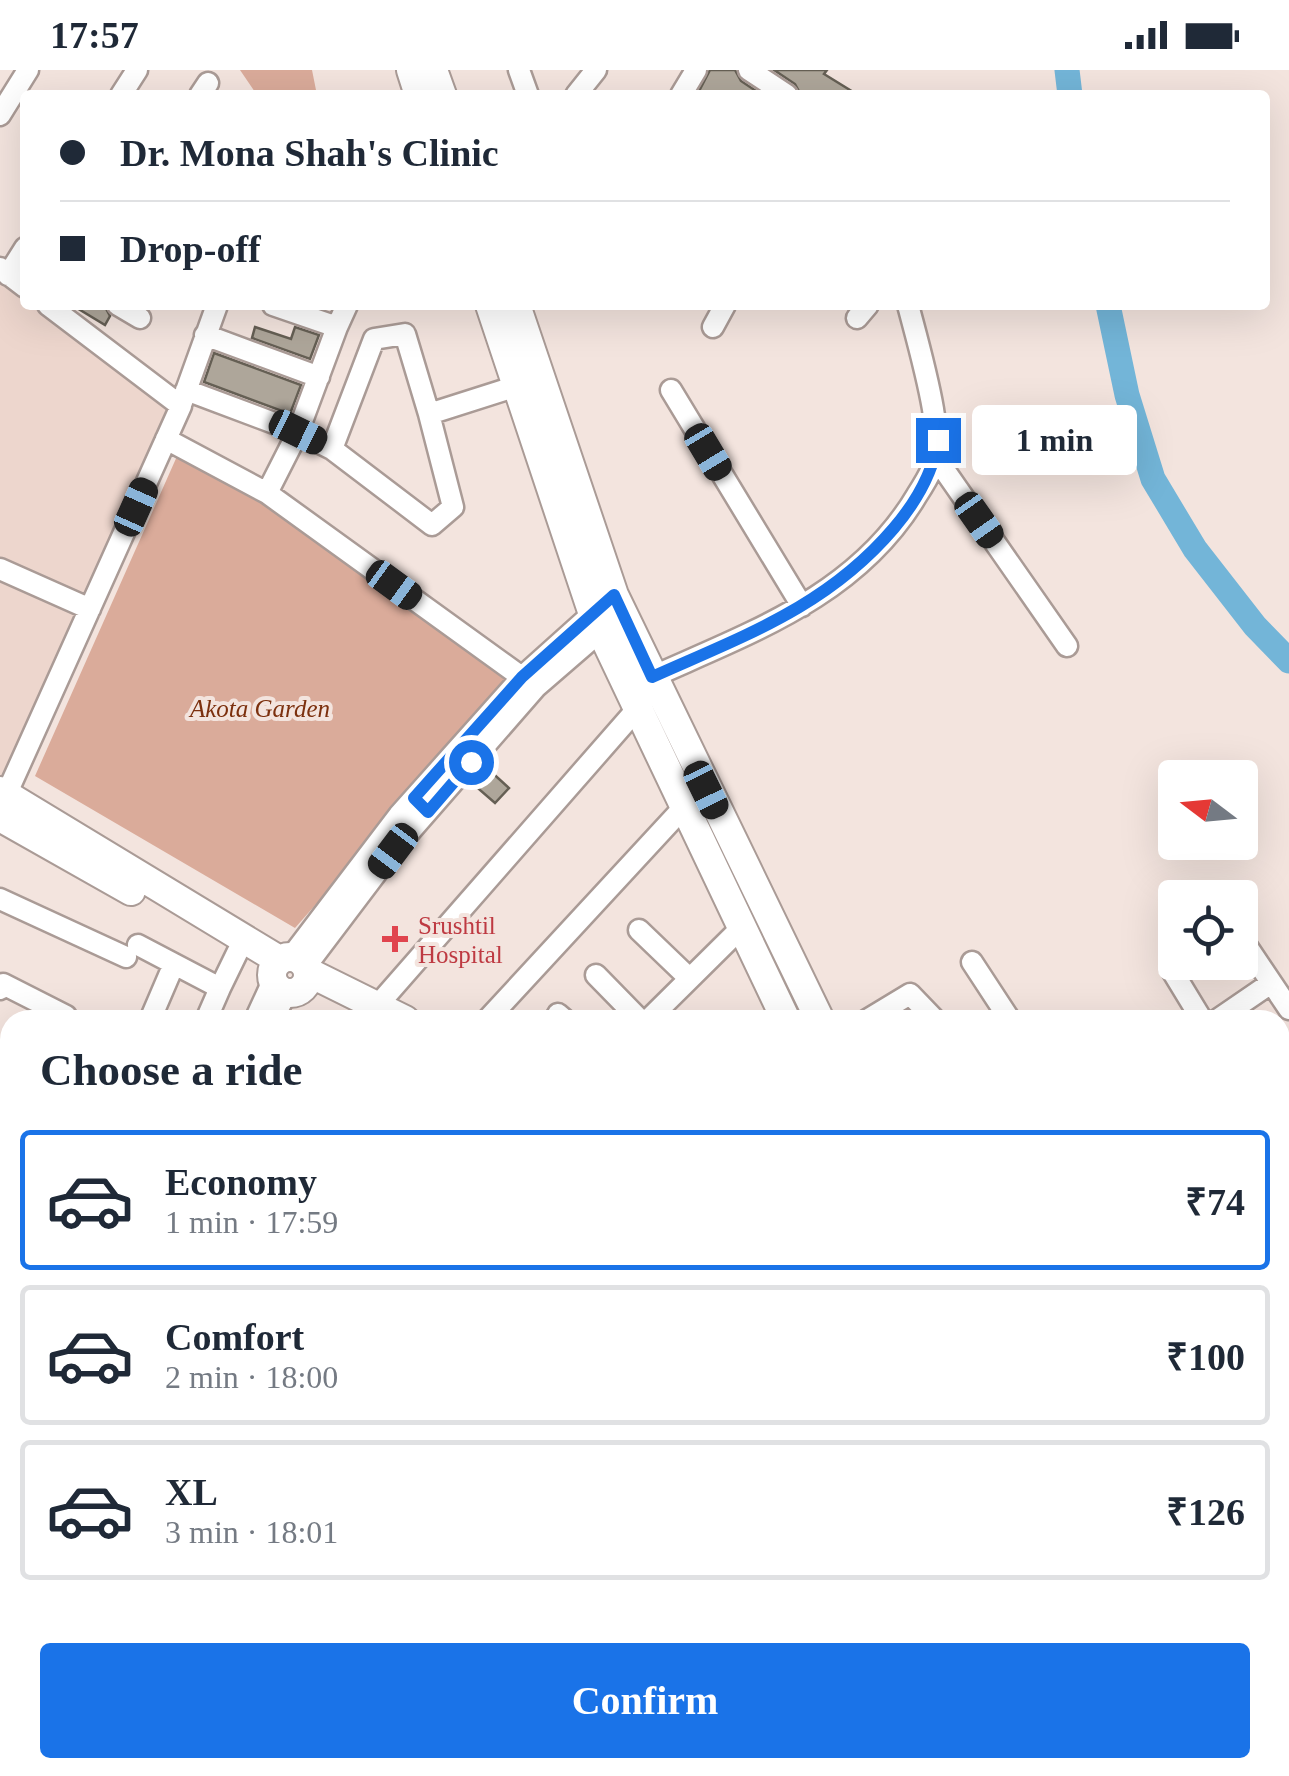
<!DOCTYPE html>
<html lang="en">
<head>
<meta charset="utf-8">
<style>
	:root { --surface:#fff; --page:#f2f2f3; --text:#1f2937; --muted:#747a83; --line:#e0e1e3; --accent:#1a73e8 }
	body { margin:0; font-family:"Times New Roman",serif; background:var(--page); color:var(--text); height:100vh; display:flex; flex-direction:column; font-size:38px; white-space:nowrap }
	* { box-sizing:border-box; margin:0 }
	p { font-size:32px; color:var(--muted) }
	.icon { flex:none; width:55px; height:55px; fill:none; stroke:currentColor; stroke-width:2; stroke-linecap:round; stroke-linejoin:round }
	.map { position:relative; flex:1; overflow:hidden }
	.sheet { position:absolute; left:0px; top:940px; width:1290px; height:768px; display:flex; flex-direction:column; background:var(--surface); border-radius:30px 30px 0 0; box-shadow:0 10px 40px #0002 }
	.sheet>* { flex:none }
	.top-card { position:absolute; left:20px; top:20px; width:1250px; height:220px; border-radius:10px; box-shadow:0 10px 40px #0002; display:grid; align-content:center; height:220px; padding:0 40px; background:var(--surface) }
	.needle { width:65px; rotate:286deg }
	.tools { position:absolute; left:1158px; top:690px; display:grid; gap:20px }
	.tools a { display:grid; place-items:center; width:100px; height:100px; border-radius:10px; background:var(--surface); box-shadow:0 10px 40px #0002; font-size:50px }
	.end { position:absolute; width:45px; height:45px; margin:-22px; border:12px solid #1a73e8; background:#fff; box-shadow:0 0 0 5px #fff }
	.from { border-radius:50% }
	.bubble { position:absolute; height:70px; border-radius:10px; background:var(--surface); box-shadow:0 10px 40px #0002; font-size:32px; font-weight:700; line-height:70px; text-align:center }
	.car { position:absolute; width:30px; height:60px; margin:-30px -15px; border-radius:12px; box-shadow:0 0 8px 2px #0007; background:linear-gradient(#222 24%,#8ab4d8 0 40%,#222 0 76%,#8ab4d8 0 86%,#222 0) }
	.top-card b { display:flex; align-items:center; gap:35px; height:95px; font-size:38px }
	.top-card b+b { border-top:2px solid var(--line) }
	.top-card i { width:25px; height:25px; background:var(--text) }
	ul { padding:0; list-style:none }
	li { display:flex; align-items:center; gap:30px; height:140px; margin:0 20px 15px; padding:0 20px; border:5px solid var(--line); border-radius:10px }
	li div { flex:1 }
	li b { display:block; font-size:38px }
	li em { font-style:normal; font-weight:700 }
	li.current { border-color:var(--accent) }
	li>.icon { width:90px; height:90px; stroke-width:1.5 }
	h2 { padding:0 40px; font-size:45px; line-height:120px }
	.button { display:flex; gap:20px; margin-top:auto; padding:20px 40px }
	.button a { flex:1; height:115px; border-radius:10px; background:var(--accent); color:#fff; font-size:40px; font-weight:700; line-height:115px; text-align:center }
	.status { display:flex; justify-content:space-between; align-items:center; height:70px; padding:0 50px; background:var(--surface); direction:ltr }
	.status svg { height:28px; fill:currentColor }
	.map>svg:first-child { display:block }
	.built { fill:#edd6cd }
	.green { fill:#daab9a }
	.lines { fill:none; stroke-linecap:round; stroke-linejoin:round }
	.river { stroke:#73b5d8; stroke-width:25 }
	.building { fill:#aea69a; stroke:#655f54; stroke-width:2.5 }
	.minor-casing { stroke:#aa9b96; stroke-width:25 }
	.major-casing { stroke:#aa9b96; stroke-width:32 }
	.minor { stroke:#fff; stroke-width:20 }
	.major { stroke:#fff; stroke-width:28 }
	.route { stroke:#1a73e8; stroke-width:12 }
	.health-dot { fill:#e0444e; stroke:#f3e4de; stroke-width:4 }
	.labels { text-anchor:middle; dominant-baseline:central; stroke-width:8; stroke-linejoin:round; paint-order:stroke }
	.park-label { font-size:25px; font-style:italic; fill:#7c300e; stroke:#f3e4de }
	.health-label { font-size:25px; fill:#be3a42; stroke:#f3e4de; text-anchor:start }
</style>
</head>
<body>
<div class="status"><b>17:57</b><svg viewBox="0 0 49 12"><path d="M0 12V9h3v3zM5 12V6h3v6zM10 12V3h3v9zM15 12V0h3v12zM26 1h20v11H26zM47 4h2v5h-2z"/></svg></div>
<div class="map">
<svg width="1289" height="1706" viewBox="0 0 1289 1706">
	<rect width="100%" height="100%" fill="#f3e4de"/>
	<path class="built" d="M0 210 25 227V235H36L181 336 9 711 0 706Z"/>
	<path class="green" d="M240 0H312L317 25H257Z
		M178 384 253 421 349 490 511 613 295 858 35 706Z"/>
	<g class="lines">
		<path class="river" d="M1067 0 1070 25
			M1108 235 1127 325 1153 409 1195 479 1255 556 1289 591"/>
	</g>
	<path class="building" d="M710 0H735L741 11 762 25H697Z
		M774 0H827L824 4 858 25H801L795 14Z
		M72 235H104L110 246 105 255Z
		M255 257 291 269 295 257 319 265 310 289 252 268Z
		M214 283 301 315 290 344 204 312Z
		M487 698 509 718 495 733 473 714Z"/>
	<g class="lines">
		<defs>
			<path id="minor" d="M519 0 528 25
				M749 0 787 25
				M121 25 137 0
				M200 25 208 13
				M576 25 596 0
				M681 25 696 0
				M0 45 28 0
				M0 198 25 217
				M8 205 25 178
				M118 235 140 248
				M273 235 337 257
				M857 248 868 235
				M713 257 725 235
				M405 264 429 344 453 437 432 455 332 379 374 269Z
				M205 265 319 307
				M186 320 298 362 332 379
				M671 320 802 536
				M182 332 217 235
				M429 344 517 316
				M166 369 267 423 530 613
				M936 388 1067 576
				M267 423 298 362 337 257 347 235
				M0 499 90 539
				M652 607C752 562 858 525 917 425 928 408 939 390 938 369 938 359 934 349 933 339 927 304 917 269 908 235
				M2 734 181 336 48 235
				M0 829 126 887
				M639 860 689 908
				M1240 866 1289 939
				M138 875 220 918 238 881
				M291 887 399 745 522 607 600 537
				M972 892 1010 950
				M306 896 393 781 536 617 610 553
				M1171 899 1202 950
				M596 905 640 950
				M0 919 3 914 66 946 64 950
				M377 936 637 639
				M558 944 565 950
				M150 950 174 894
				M206 950 220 918
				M255 950 272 913
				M272 950 286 924
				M487 950 683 738
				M648 950 742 857
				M867 950 910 924 935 950
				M1217 950 1271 913
				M1280 1067 1289 1081
				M0 1082 10 1062
				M0 1213 10 1218
				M1280 1215 1289 1232
				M0 1268 10 1274
				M1280 1352 1289 1346
				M1280 1397 1289 1403
				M0 1455 10 1428
				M0 1489 10 1496
				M0 1512 10 1520
				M0 1591 10 1557
				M0 1660 10 1619
				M268 1698 280 1706
				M298 1698 310 1706
				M1131 1700 1145 1706
				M69 1706 73 1698
				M373 1706 379 1698
				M610 1706 615 1698
				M682 1706 687 1698
				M776 1706 782 1698
				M906 1706 909 1698
				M1023 1706 1026 1698"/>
			<path id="major" d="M411 0 419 25
				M433 0 442 25
				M490 235 593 544 786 950
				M516 235 614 525 820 950
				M0 721 279 890
				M0 747 131 821
				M272 905a18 18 0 1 1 36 0a18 18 0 1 1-36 0Z
				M308 902 405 950
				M1280 1539 1289 1546
				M1280 1571 1289 1577"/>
		</defs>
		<use href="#minor" class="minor-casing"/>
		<use href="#major" class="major-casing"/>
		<use href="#minor" class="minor"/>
		<use href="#major" class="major"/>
	</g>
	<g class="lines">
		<path class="route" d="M471 692 428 742 414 728 522 607 614 525 652 607C743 566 827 537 894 458 916 432 933 404 938 370"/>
	</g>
	<path class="health-dot" d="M390 854h10v10h10v10h-10v10h-10v-10h-10v-10h10z"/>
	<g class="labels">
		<g class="park-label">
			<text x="260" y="638">Akota Garden</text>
		</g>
		<g class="health-label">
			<text x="418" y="855">Srushtil<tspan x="418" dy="29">Hospital</tspan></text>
		</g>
	</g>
</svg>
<div class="tools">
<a><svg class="needle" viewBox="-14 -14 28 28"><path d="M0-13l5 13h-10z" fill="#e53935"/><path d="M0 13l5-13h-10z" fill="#747a83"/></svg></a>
<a><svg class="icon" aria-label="locate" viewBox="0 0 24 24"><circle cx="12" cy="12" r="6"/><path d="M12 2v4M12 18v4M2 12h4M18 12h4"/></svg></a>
</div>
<i class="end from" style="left:471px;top:692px"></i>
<i class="end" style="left:938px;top:370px"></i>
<div class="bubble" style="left:972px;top:335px;width:165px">1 min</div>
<i class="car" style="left:298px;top:362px;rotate:116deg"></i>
<i class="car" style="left:708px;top:382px;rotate:149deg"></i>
<i class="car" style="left:136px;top:437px;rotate:24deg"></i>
<i class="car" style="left:979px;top:450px;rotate:145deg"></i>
<i class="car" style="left:394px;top:515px;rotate:126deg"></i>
<i class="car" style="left:706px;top:720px;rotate:154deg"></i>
<i class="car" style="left:393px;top:781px;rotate:217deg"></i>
<div class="top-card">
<b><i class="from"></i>Dr. Mona Shah's Clinic</b>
<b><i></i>Drop-off</b>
</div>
<section class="sheet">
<h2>Choose a ride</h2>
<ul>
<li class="current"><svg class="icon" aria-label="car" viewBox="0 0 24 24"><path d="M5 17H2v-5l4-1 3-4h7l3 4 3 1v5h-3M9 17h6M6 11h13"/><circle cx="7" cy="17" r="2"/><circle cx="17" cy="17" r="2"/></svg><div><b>Economy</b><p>1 min · 17:59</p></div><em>₹74</em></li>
<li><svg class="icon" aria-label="car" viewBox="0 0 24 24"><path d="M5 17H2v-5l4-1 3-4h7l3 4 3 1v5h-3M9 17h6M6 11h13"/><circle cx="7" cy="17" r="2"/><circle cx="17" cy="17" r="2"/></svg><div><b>Comfort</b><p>2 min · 18:00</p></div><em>₹100</em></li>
<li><svg class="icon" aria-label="car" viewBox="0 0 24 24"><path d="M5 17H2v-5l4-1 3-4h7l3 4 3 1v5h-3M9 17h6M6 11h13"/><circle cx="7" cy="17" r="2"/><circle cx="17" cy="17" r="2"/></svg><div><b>XL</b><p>3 min · 18:01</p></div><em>₹126</em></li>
</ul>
<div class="button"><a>Confirm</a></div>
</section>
</div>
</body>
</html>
